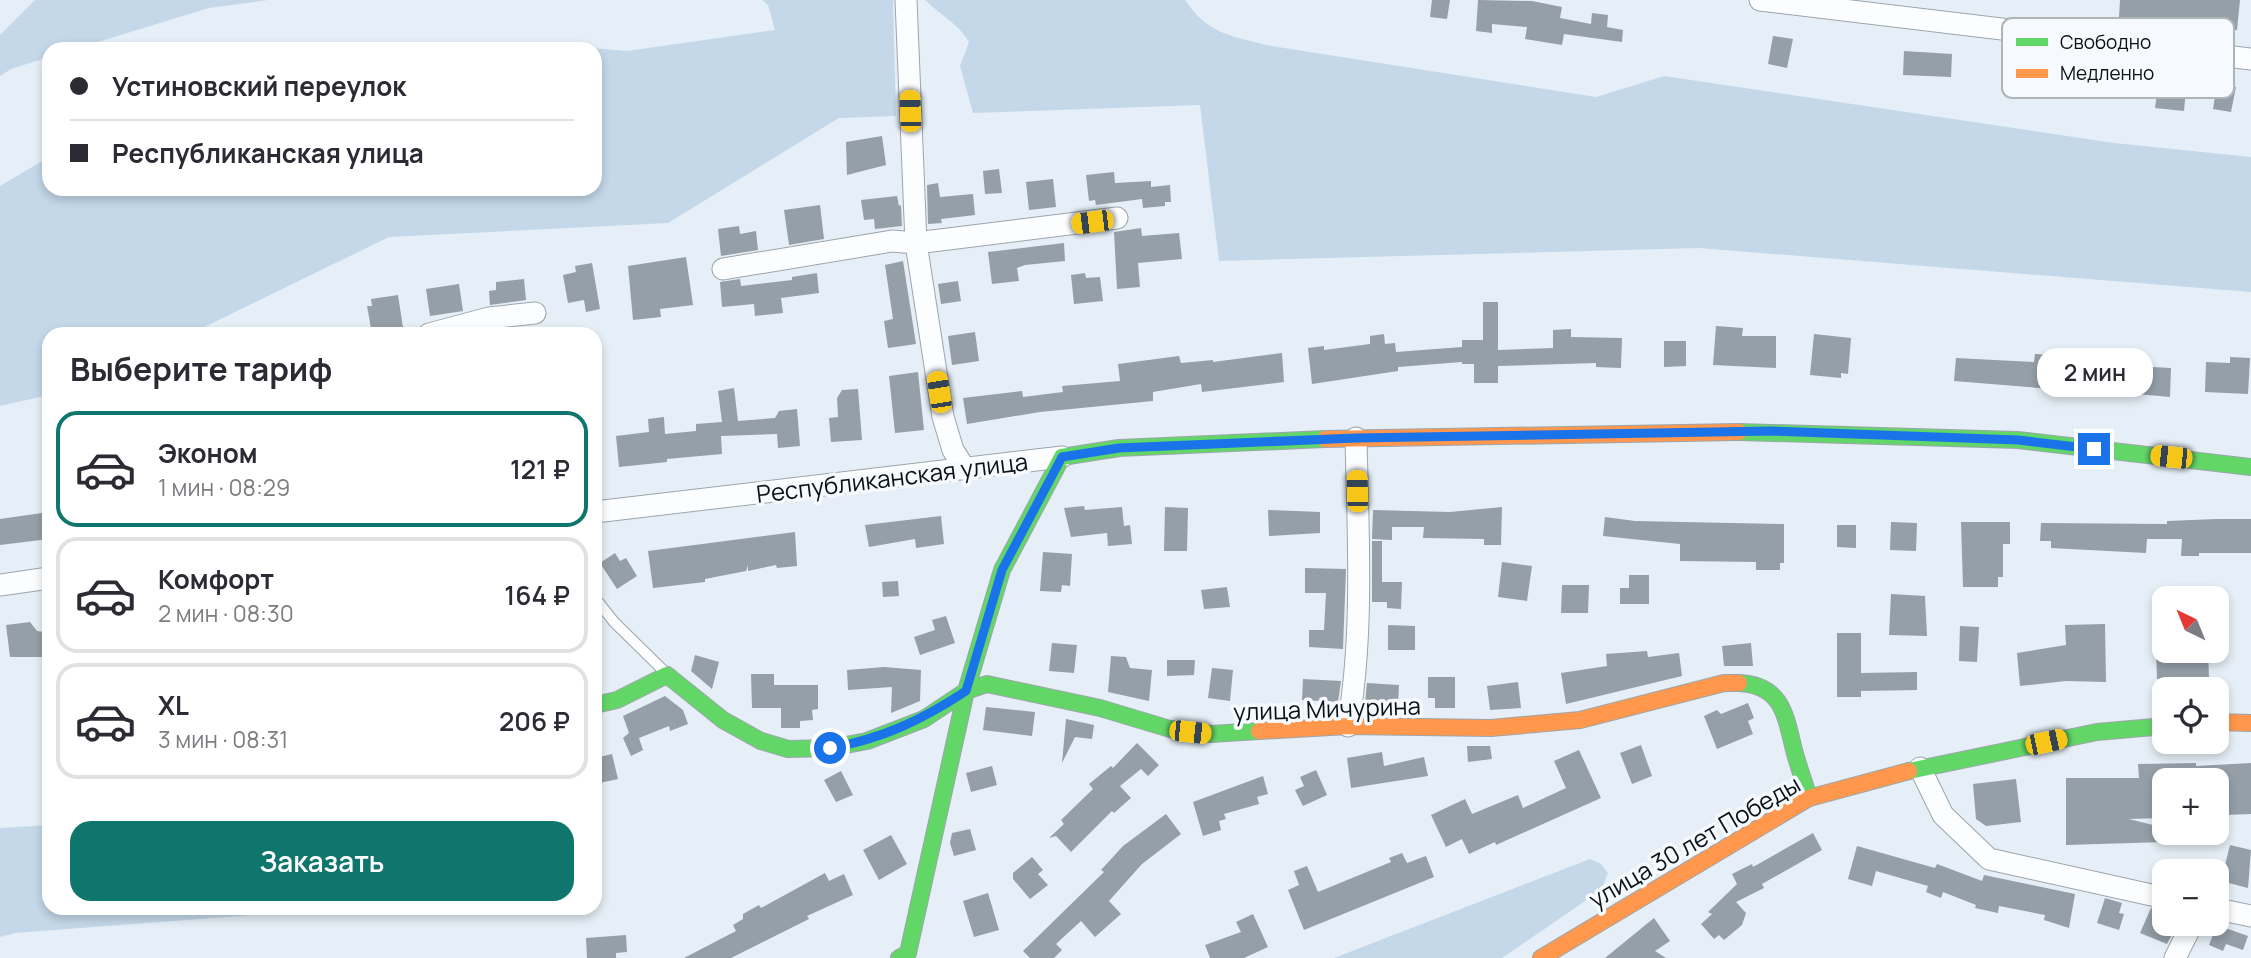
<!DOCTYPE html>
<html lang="ru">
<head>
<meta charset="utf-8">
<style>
	:root { --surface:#fff; --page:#f7f7f7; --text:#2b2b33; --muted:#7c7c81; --line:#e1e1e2; --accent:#0f766e }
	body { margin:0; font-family:Manrope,sans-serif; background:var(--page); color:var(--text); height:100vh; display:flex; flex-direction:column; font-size:26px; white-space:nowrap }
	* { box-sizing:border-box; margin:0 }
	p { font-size:23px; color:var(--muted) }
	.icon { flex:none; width:38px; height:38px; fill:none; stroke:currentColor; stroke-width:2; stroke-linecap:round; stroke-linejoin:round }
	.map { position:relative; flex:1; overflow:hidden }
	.sheet { position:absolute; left:42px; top:327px; width:560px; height:588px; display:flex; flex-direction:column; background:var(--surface); border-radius:21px; box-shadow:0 4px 10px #0003 }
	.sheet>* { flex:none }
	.guide { position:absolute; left:42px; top:42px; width:560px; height:154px; border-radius:21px; box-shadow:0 4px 10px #0003; display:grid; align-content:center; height:154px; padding:0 28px; background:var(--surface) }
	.needle { width:46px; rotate:317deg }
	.controls { position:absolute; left:2152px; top:586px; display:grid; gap:14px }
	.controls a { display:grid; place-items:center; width:77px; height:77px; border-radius:14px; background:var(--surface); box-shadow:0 4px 10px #0003; font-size:35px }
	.end { position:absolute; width:32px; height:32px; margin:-16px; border:9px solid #1a73e8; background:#fff; box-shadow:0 0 0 4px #fff }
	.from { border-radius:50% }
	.bubble { position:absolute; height:49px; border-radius:21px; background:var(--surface); box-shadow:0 4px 10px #0003; font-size:23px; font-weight:600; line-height:49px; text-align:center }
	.car { position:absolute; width:21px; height:42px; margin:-21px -10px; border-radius:9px; box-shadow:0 0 5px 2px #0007; background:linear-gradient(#f5c518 24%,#345 0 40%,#f5c518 0 76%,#345 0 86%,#f5c518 0) }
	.guide b { display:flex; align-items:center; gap:24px; height:66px; font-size:26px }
	.guide b+b { border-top:2px solid var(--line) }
	.guide i { width:18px; height:18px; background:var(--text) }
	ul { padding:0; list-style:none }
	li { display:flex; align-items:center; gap:21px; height:116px; margin:0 14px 10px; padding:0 14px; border:4px solid var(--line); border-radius:21px }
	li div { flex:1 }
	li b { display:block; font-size:26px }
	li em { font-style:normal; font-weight:600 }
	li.active { border-color:var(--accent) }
	li>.icon { width:63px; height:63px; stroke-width:1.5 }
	h2 { padding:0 28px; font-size:32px; line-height:84px }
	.button { display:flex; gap:14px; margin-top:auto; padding:14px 28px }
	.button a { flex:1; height:80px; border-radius:21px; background:var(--accent); color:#fff; font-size:28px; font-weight:600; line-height:80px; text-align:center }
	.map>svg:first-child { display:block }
	.green { fill:#c4d8e9 }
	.building { fill:#949fa8 }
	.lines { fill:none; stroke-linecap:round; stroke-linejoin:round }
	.lane-casing { stroke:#9da5ac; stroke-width:12 }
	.street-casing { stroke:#9da5ac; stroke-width:23 }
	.fast-casing { stroke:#9da5ac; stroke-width:18 }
	.slow-casing { stroke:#9da5ac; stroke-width:18 }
	.lane { stroke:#fbfdfe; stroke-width:10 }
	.street { stroke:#fbfdfe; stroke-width:21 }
	.fast { stroke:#63d668; stroke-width:16 }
	.slow { stroke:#ff974d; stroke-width:16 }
	.route { stroke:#1a73e8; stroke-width:9 }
	.labels { text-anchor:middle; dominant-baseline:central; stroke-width:7; stroke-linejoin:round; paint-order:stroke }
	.street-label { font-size:24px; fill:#0a1117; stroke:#f6fafe }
	.key { fill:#f6fafe; stroke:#afb4b9; stroke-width:2 }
	.key-label { font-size:19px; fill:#0a1117 }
</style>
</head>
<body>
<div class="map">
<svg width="2251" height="958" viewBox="0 0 2251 958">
	<rect width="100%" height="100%" fill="#e6eff7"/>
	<path class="green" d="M35 0H268L209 8 75 49H49V57L11 69 0 76V35Z
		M762 0H893L896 116 839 118 668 223 389 237 190 334H49V395L0 406V186L49 157V189H595V49H400L444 43 543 44 627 51 775 30 768 5Z
		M925 0H1185C1207 33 1230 36 1266 45L1596 97 1664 76 2114 143 2251 157V292L1699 248 1219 261 1200 105 973 113 960 66 969 42C959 24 940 15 925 0Z
		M49 825V908H343L15 933 0 937V828Z
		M1590 859 1601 864 1608 873 1601 890 1502 958H1334Z"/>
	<path class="building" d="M1432 0H1450L1447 19 1430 17Z
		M1478 0 1532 1 1562 7 1560 18 1591 24 1592 13 1608 15 1607 27 1623 30 1622 42 1564 34 1562 45 1525 39 1527 27 1492 24V33L1476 31Z
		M2120 0H2240L2237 30 2185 26 2119 17Z
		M1773 36 1793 39 1787 68 1768 64Z
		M1904 51 1952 54 1951 77 1903 75Z
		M2105 68 2180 79 2179 89H2186L2184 111 2155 108 2157 94 2127 89 2125 99 2101 95Z
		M2217 84 2236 87 2231 112 2213 109Z
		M882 136 886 165 847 175 846 142Z
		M999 169 1002 193 985 194 983 171Z
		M1114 172 1115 183 1151 181V187L1170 185 1171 202H1165V206L1143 208 1142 199 1096 205 1095 200 1089 201 1086 175Z
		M1053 179 1056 207 1029 210 1026 182Z
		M938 183 940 197 973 194 975 215 941 219 942 223 928 224 927 185Z
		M897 196 899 206 901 205 902 226 875 229 874 219 864 220 861 200Z
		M820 205 824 239 789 245 784 210Z
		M739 226 740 234 756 231 758 250 721 256 718 229Z
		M1141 228 1142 236 1179 233 1182 259 1138 263 1140 287 1117 289 1114 232Z
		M1064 243 1065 261 1025 265 1017 268 1019 281 992 284 988 252Z
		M686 257 693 305 660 309 661 317 633 320 628 266Z
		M903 261 916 344 888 348 884 321 893 319 885 265Z
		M592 263 600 309 586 312 584 300 568 303 563 275 576 272 575 266Z
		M817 273 819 293 781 298 783 313 755 316 754 304 722 307 720 282 740 279 741 286 792 280V277Z
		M1085 273 1086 278 1100 277 1103 301 1074 304 1071 275Z
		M524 279 526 300 490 305 489 291 496 290V282Z
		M958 281 961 301 941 304 938 284Z
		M459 284 463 311 430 316 426 289Z
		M398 295 404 334H372L367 306H372L371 299Z
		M1483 302H1498V350L1553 348V330L1571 329V337L1622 338 1621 368 1596 367V363L1498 366V383H1474V364H1462V362L1398 367V371L1312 384 1308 348 1324 346V350L1370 344V336L1384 334 1385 344 1395 343 1396 352 1462 347V340H1483Z
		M1716 326 1743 328 1742 336H1776V368L1713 365Z
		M975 332 979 361 952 365 948 336Z
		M1814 334 1851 338 1848 374 1841 373V378L1810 375Z
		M1664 341H1686V366L1664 367Z
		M1282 353 1284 382 1202 392 1201 384 1153 392V401L1040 412 967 424 963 398 1022 391 1023 397 1063 392 1062 386 1120 381 1118 364 1179 356 1181 363 1213 360V362Z
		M2035 354 2054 355 2051 389 1954 381 1956 358 2034 362Z
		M2230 357 2250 358 2248 394 2205 392 2206 362 2230 363Z
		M2116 365 2171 368 2170 397 2115 392Z
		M918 372 924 430 895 433 889 376Z
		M734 388 738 421 775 418 779 411 797 409 800 446 778 448 777 434 721 436 722 454 667 459V462L619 467 616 436 649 432 648 419 664 417 665 434 696 431V424L722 422 718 391Z
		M858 389 862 440 831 442 829 418 838 417 837 398 842 390Z
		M1084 506 1085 510 1122 507 1124 526 1130 525 1132 544 1108 546 1107 533 1071 537 1064 508Z
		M1165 507 1188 508 1187 551H1164Z
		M1502 507 1501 545H1484V539L1423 538 1424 527H1392V540L1372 539 1373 510 1450 512Z
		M1268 510 1320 512V533L1269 536Z
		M49 512V539L0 545V519Z
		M941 516 944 544 916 548 915 539 869 547 865 525Z
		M1605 517 1635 521 1784 524V563H1780V570H1756V562L1680 561V544L1603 536Z
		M2217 519H2251V553H2199V556H2181L2182 539H2147L2146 553 2051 548V541H2040L2041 523 2167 524V521Z
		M1891 522 1917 523 1916 551 1890 550Z
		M1961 522H2010V544H2003V577H1998V587H1963Z
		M1837 525H1856V548L1837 547Z
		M795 532 797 566 777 568 776 565 748 571V565L746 571 705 579V582L653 588 648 551Z
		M1372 541H1382V582H1402L1401 609 1387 608V602H1372Z
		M1043 552 1072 554 1070 586 1062 585 1061 592 1040 591Z
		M615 553 620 561 626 558 637 576 617 589 600 563Z
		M1502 562 1532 566 1527 601 1498 597Z
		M1305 568 1346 569 1343 649 1309 647V630H1324L1326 593H1305Z
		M1629 575H1649V604H1620V588H1629Z
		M898 581 899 596 883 597 882 582Z
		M1562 585H1589L1588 613H1561Z
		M1227 587 1230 607 1204 609 1201 590Z
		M1891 594 1925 596 1927 636 1889 635Z
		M946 616 955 643 920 655 914 637 935 630 932 620Z
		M30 622 37 631 45 632 48 657H10L6 625Z
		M2105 624 2106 682 2066 681 2020 686 2017 653 2066 645 2065 625Z
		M1388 625 1415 626V650H1388Z
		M1960 626 1979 627 1977 662 1959 661Z
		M1837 633H1861V673L1917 672V690L1861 691V697H1837Z
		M1052 643 1077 645 1074 673 1049 671Z
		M1751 643 1753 666H1724L1722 646Z
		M1647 651 1648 657 1679 653 1682 676 1566 704 1561 673 1607 666 1606 654Z
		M2156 651H2208L2209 677 2157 679Z
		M695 655 719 662 712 689 691 671Z
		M1111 656 1126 657 1130 668 1152 670 1149 701 1108 692Z
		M1167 660H1195L1194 675 1167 676Z
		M884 667 921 670 920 701 891 713 892 687 848 690 847 670Z
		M1212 668 1233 670 1230 701 1208 698Z
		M751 674H774V685H818V709L812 710 813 720 800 721V728H781V708H752Z
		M1428 677H1455V708H1435V698H1428Z
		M1303 679 1341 681 1338 702 1302 700Z
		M1518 682 1521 708 1490 710 1487 686Z
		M1367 683 1399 685 1398 704 1365 703Z
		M665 696 683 710 688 724 670 731 669 726 639 738 643 750 631 756 623 738 629 733 623 716Z
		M1748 703 1754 718 1748 721 1753 734 1717 749 1704 716 1717 710 1721 714Z
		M986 707 1035 712 1032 736 983 730Z
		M1066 719 1094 725 1092 739 1075 737 1062 763Z
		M1137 743 1159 765 1148 776 1141 769 1120 786 1131 798 1114 813 1112 811 1071 852 1056 836 1049 838 1064 824 1061 820 1093 789 1089 784 1111 766 1113 768Z
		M1641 745 1652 776 1632 784 1620 753Z
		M1467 746H1490L1492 759 1468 762Z
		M1579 750 1601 798 1496 845 1495 842 1469 854 1462 839 1446 847 1431 815 1465 799 1472 814 1518 795 1523 808 1566 788 1554 761Z
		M1382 752 1384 766 1424 757 1428 776 1351 788 1347 758Z
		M612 754 618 779 595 784V758Z
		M2196 763V766L2251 763V814L2224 815 2222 780H2165V818L2129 819 2165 828V842L2066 845V778H2139L2138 764Z
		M992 766 997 785 971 792 966 773Z
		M1316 770 1327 795 1303 806 1295 790 1304 786 1300 777Z
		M841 771 853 795 836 802 824 780Z
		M1263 776 1268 794 1257 797 1259 804 1224 814 1226 819 1219 821 1221 830 1203 836 1193 802Z
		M2016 779 2021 822 1986 826 1976 819 1973 784Z
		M1166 814 1181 834 1142 864 1109 901 1121 914 1095 937 1081 921 1056 944 1062 950 1054 958H1030L1023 951 1104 872 1101 870 1123 846Z
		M970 829 976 850 954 856 950 843 952 833Z
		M1813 833 1822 850 1762 884 1764 888 1736 902 1746 913 1742 925 1724 940 1719 935 1714 939 1701 924 1712 914 1708 912 1737 884 1732 874 1752 864 1753 867Z
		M891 835 907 864 879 880 863 850Z
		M2230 845 2251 850 2248 888 2221 881Z
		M1857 846 1935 868 1937 864 1982 881 1984 875 2075 894 2069 928 2044 920 2045 915 1999 906 1998 913 1975 908 1976 905 1943 892 1941 898 1926 892 1928 886 1876 871 1872 886 1848 879Z
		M1402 853 1407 863 1426 856 1434 877 1304 930 1288 890 1299 885 1294 871 1307 866 1318 892 1391 862 1389 858Z
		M1032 857 1043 870 1038 874 1048 885 1030 899 1013 879V873Z
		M825 873 829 881 844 874 853 895 807 916 809 919 731 958H684L736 931 733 925 743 919V914L759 905 761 908Z
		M988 893 999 930 974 937 963 901Z
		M2105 898 2122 903 2119 913 2124 914 2119 930 2097 923Z
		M2151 908 2165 913V924H2177L2167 944 2140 933Z
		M1253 914 1268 947 1244 958H1210L1205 945 1241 932 1236 922Z
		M1654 918 1670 941 1655 951 1666 958H1605Z
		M2217 925 2248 936 2243 950 2226 944 2223 951 2209 945Z
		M626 935 627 952 616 953V958H587L586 938Z"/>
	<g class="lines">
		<defs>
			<path id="lane" d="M595 598 614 622 665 672"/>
			<path id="street" d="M906 0 916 243 943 417 953 450 965 469
				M1760 0 2251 59
				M723 269 892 241 916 243 1117 218
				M429 334 489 318 535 313
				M595 512 1062 457
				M0 585 49 578
				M1348 726C1364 632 1358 533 1356 438
				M1920 768 1943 815 1989 859 2165 898
				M2217 909 2251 916
				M2175 958 2192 924"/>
			<path id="fast" d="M1739 432 2018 440 2251 467
				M1739 683C1780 685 1785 712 1793 746 1797 763 1804 781 1809 798
				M595 705 617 700 667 675 723 720 761 741 788 749 830 748 867 741 924 719 966 691 987 684 1100 708 1170 729 1211 734 1259 731
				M1909 771 2097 732 2165 726
				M899 958 908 953 966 691 1002 570 1062 457 1119 448 1325 439"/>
			<path id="slow" d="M1325 439 1739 432
				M2217 722 2251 723
				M1259 731 1348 726 1491 728 1580 720 1724 683H1739
				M1541 958 1809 798 1909 771"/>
		</defs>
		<use href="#lane" class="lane-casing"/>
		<use href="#street" class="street-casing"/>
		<use href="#fast" class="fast-casing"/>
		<use href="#slow" class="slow-casing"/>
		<use href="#lane" class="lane"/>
		<use href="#street" class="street"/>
		<use href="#fast" class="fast"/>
		<use href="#slow" class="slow"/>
	</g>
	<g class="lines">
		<path class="route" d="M830 748C882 739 922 720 966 691L1002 570 1062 457 1119 448 1356 438 1771 431 2018 440 2094 449"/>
	</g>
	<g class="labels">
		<g class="street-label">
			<text transform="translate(892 477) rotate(-7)">Республиканская улица</text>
			<text transform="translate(1327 708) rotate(-2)">улица Мичурина</text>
			<text transform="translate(1694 841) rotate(-30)">улица 30 лет Победы</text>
		</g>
	</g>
	<rect x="2002" y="18" width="232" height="80" rx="10" class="key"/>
	<rect x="2016" y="38" width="32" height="8" fill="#63d668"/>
	<rect x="2016" y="69" width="32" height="9" fill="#ff974d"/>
	<g class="key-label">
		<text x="2060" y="49">Свободно</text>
		<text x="2060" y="80">Медленно</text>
	</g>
</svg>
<div class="controls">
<a><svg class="needle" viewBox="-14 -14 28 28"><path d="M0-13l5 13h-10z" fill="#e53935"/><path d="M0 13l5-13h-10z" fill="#7c7c81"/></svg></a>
<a><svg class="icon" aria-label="locate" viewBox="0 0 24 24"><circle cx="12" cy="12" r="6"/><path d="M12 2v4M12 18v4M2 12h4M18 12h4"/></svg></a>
<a>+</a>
<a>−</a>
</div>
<i class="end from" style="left:830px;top:748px"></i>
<i class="end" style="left:2094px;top:449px"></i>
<div class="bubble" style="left:2037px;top:348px;width:116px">2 мин</div>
<i class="car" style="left:910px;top:111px;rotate:358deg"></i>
<i class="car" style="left:1092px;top:222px;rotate:263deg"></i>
<i class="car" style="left:939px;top:392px;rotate:351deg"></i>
<i class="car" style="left:2171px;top:457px;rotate:276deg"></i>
<i class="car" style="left:1357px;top:491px;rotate:359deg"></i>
<i class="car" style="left:1190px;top:732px;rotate:96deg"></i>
<i class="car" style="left:2046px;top:742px;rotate:78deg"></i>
<div class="guide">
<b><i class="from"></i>Устиновский переулок</b>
<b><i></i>Республиканская улица</b>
</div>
<section class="sheet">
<h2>Выберите тариф</h2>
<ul>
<li class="active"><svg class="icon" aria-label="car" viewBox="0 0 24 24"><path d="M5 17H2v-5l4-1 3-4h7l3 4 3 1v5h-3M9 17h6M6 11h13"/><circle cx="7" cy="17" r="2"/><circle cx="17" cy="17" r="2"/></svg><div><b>Эконом</b><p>1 мин · 08:29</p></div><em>121 ₽</em></li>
<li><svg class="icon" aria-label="car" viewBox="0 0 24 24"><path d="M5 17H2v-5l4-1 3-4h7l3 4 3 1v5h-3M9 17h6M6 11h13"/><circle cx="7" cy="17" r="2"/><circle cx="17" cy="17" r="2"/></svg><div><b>Комфорт</b><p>2 мин · 08:30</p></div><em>164 ₽</em></li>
<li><svg class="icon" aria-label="car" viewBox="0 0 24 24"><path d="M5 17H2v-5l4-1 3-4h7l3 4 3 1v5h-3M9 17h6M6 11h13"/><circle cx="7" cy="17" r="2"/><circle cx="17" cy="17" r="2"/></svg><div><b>XL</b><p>3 мин · 08:31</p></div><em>206 ₽</em></li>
</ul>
<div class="button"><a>Заказать</a></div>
</section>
</div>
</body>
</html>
